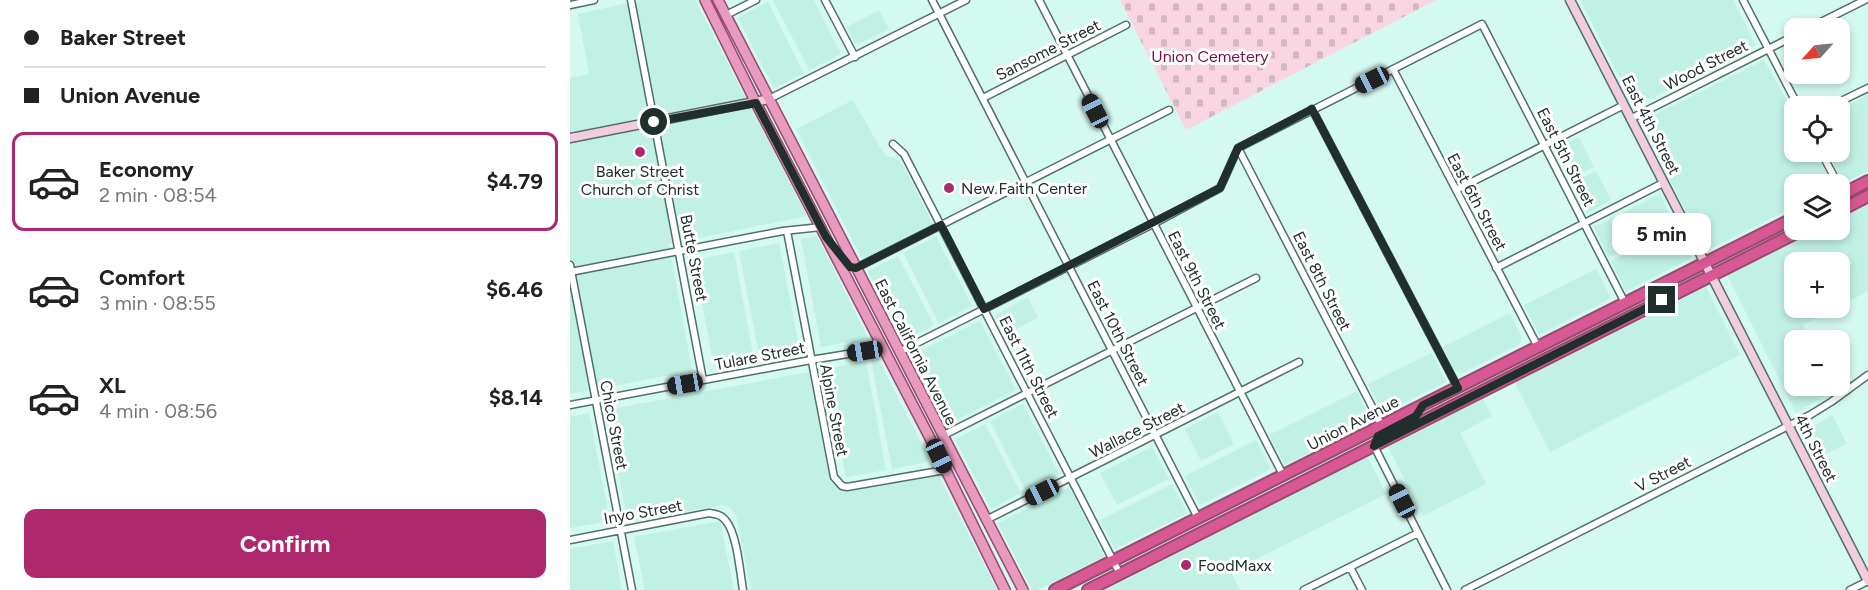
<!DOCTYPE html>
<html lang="en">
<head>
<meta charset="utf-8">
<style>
	:root { --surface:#fff; --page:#f6f6f6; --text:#222; --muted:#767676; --line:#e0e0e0; --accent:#ae286d }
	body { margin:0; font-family:Figtree,sans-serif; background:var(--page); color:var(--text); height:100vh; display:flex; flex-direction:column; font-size:22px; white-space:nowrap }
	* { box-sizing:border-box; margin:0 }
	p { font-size:20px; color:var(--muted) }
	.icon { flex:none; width:33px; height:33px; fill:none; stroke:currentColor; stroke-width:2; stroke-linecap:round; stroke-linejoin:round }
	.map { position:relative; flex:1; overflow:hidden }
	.details { display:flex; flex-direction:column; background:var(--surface); width:570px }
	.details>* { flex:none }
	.guide { display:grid; align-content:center; height:132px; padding:0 24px; background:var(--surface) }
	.needle { width:39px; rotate:243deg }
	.buttons { position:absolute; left:1214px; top:18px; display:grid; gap:12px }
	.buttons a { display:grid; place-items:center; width:66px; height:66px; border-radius:12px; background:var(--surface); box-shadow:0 3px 9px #0003; font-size:30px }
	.end { position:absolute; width:27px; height:27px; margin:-14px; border:8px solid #202f2b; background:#fff; box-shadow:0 0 0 3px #fff }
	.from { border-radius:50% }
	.bubble { position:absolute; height:42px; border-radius:12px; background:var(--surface); box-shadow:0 3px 9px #0003; font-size:20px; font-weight:700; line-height:42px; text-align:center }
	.car { position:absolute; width:18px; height:36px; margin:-18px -9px; border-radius:8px; box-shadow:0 0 4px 2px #0007; background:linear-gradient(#222 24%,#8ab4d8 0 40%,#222 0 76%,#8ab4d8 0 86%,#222 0) }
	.guide b { display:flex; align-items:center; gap:21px; height:57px; font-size:22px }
	.guide b+b { border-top:2px solid var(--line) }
	.guide i { width:15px; height:15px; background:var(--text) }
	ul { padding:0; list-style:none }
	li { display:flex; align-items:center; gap:18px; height:99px; margin:0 12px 9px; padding:0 12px; border:3px solid transparent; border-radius:12px }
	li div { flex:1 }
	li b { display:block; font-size:22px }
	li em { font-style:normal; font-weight:700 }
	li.active { border-color:var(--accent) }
	li>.icon { width:54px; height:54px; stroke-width:1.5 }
	.cta { display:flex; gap:12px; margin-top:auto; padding:12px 24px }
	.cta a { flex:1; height:69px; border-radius:12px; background:var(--accent); color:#fff; font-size:24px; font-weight:700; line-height:69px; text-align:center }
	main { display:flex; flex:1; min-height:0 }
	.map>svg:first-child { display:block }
	.built { fill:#c1f0e5 }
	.cemetery { fill:url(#cemetery-stones) }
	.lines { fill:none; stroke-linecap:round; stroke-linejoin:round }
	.street-casing { stroke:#4e7069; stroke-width:9 }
	.secondary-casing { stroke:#4e7069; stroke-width:11 }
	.primary-casing { stroke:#984a6f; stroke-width:12 }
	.highway-casing { stroke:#984a6f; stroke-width:14 }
	.street { stroke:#fff; stroke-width:6 }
	.secondary { stroke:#f3cddf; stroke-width:8 }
	.primary { stroke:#e89bbe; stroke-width:9 }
	.highway { stroke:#d85893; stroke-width:10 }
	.route { stroke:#202f2b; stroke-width:8 }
	.poi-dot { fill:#ae286d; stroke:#fff; stroke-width:2 }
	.labels { text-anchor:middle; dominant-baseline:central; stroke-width:6; stroke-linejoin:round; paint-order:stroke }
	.street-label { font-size:16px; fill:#202f2b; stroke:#fff }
	.park-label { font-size:16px; fill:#790c48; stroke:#fff }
	.poi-label { font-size:16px; fill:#202f2b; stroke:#fff; text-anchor:start }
</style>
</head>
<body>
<main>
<section class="details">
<div class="guide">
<b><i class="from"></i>Baker Street</b>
<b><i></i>Union Avenue</b>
</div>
<ul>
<li class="active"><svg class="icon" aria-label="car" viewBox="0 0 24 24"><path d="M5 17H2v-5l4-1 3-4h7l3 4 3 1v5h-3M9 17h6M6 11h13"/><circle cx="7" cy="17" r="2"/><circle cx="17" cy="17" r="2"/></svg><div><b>Economy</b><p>2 min · 08:54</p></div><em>$4.79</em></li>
<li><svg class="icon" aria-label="car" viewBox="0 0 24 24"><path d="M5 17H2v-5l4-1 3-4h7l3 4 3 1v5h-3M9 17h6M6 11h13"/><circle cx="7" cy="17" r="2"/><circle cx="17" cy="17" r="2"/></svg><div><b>Comfort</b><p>3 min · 08:55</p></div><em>$6.46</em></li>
<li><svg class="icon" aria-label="car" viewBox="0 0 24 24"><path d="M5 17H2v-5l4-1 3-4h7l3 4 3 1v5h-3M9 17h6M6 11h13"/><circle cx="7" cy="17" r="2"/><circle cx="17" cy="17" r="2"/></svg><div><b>XL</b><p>4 min · 08:56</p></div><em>$8.14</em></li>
</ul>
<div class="cta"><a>Confirm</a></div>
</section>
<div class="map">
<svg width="1298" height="590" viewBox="0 0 1298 590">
	<defs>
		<pattern id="cemetery-stones" width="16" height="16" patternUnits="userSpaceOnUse" patternTransform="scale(1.5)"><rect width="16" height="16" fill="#f9d6e2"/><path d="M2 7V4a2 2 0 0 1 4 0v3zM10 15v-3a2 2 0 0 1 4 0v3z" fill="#d5b8c2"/></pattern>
	</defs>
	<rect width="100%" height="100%" fill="#d4f9f1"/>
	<path class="built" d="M72 0H125L237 216 99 244 122 371 0 394V78L19 74 8 14Z
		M203 0H244L271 54 239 70Z
		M1010 0H1163L1186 45 1065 107Z
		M198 2 234 73 204 88 168 18Z
		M309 10 319 29 291 43H285L277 27Z
		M1194 60 1224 113V152H1245L1262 184H1224V207L1136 251 1071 124 1072 121Z
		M1298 95V171L1273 183 1258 152H1269V110Z
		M283 100 309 146 317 156 325 158 332 164 363 224 295 258 291 257 226 129Z
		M1009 137 1024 167 999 179 984 150Z
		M1026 171 1041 200 1017 213 1002 183Z
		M1090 194 1104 223 1038 257 1024 227Z
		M1298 204V291L1269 307V262H1224V308H1267L1233 325 1241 340H1224V386H1263L1265 390 1226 413 1157 275 1247 230H1269V218Z
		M1107 228 1122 258 1056 291 1041 261Z
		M247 236 298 338 251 347 231 239Z
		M366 236 402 306 369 323 333 253Z
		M209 243 230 351 190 359 169 251Z
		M164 252 184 360 144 367 124 260Z
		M328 256 364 325 334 341 298 271Z
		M1026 269 1041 298 969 335 954 305Z
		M1136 287 1170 355 980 452 945 383Z
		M458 297 468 318 435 335 425 315Z
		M940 313 952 338 950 344 893 373 885 371 873 347Z
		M410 321 446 390 377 425 342 355Z
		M861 353 876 382 813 413 798 384Z
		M308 359 359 458 358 462 322 469 301 360Z
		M296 361 316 470 276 477 255 369Z
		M239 372 260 481 271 490 279 492 368 475 427 590H181L166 514 159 507 152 505 58 523 36 410Z
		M787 391 801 420 715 465 699 435Z
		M913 399 922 416 890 433 916 484 853 516 818 447Z
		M453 404 489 474 456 491 420 421Z
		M648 412 664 444 631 461 615 429Z
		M19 413 40 521 0 528V417Z
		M1262 415 1277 444 1247 458 1235 432Z
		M415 424 451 493 421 509 385 439Z
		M686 440 701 469 630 505 615 476Z
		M582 447 599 479 547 505 530 473Z
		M798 457 816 494 661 572 670 590H535Z
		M602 484 617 513 545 549 530 520Z
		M498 488 502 492 534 557 468 590H462L428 523Z
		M150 521 164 590H75L64 537Z
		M43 541 52 590H0V549Z"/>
	<path class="cemetery" d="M550 0H866L616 130Z"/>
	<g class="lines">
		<defs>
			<path id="street" d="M61 0 133 380
				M255 0 285 57
				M362 0 628 518
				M469 0 713 475
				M1173 0 1228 106
				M0 5 24 0
				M156 15 186 0
				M1239 28 1295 0
				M823 69 968 347
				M413 98 556 25
				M199 99 396 0
				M1261 106 1298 88
				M742 109 888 388
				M1060 119 1224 36
				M323 144 334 154 550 574
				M668 148 812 426
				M1251 152 1268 184
				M886 190 1054 105
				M217 231 264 477 272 486 277 487 375 470
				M0 265 62 590
				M286 268 599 110
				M926 268 1093 183
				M0 272 213 231 251 227
				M329 352 583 224 650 188 668 148 912 24 1055 303
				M0 405 241 360 314 348
				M372 436 686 278
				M804 446 877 590
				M416 520 729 362
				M0 540 139 513C146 514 152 515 156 521 167 534 170 572 173 590
				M780 567 792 590
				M734 590 848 533
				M895 590 1240 415 1261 402 1298 375
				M1280 590 1298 581"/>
			<path id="secondary" d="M1000 0 1298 581
				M0 138 199 99"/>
			<path id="primary" d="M135 0 186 103 362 442 435 590
				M148 0 453 590"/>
			<path id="highway" d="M1269 196 1298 181
				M1269 211 1298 196
				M485 590 1224 218
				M518 590 1232 230"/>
		</defs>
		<use href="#street" class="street-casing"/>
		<use href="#secondary" class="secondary-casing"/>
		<use href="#primary" class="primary-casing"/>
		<use href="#highway" class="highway-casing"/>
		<use href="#street" class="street"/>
		<use href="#secondary" class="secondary"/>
		<use href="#primary" class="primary"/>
		<use href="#highway" class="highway"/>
	</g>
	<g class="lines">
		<path class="route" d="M84 122 186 103 256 237 280 267 286 268 371 225 414 309 650 188 668 148 742 109 888 388 853 405 846 416 808 436 804 446 1092 300"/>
	</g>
	<g class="poi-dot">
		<circle cx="70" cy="152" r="6"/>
		<circle cx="379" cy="188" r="6"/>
		<circle cx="616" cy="565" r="6"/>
	</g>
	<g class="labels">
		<g class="street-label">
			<text transform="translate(478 50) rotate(-27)">Sansome Street</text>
			<text transform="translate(1136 65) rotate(-27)">Wood Street</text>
			<text transform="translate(1081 125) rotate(63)">East 4th Street</text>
			<text transform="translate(996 157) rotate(63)">East 5th Street</text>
			<text transform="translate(907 202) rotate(62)">East 6th Street</text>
			<text transform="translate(124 258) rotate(79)">Butte Street</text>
			<text transform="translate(627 280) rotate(63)">East 9th Street</text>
			<text transform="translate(752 281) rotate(63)">East 8th Street</text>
			<text transform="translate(548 333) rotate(63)">East 10th Street</text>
			<text transform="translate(346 352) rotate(63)">East California Avenue</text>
			<text transform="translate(190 356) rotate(-11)">Tulare Street</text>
			<text transform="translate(459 367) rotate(63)">East 11th Street</text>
			<text transform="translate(264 410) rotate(79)">Alpine Street</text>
			<text transform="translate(783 423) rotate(-27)">Union Avenue</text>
			<text transform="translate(44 425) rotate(79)">Chico Street</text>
			<text transform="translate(567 430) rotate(-27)">Wallace Street</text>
			<text transform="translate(1246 448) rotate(63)">4th Street</text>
			<text transform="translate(1093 474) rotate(-27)">V Street</text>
			<text transform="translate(73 512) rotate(-10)">Inyo Street</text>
		</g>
		<g class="park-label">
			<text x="640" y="56">Union Cemetery</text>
		</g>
		<g class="poi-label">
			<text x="70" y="171" text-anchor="middle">Baker Street<tspan x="70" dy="18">Church of Christ</tspan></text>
			<text x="391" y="188">New Faith Center</text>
			<text x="628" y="565">FoodMaxx</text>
		</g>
	</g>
</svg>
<div class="buttons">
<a><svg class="needle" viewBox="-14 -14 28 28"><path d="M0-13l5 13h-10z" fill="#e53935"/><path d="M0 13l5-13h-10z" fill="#767676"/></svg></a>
<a><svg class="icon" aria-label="locate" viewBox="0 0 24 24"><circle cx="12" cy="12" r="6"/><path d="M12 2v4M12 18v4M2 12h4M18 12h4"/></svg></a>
<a><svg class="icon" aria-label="layers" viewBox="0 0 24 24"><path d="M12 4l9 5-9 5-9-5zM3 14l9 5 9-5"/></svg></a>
<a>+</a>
<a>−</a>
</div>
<i class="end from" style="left:84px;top:122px"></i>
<i class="end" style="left:1092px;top:300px"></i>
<div class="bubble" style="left:1042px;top:213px;width:99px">5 min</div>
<i class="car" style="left:802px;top:80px;rotate:244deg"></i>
<i class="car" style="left:525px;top:111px;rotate:333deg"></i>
<i class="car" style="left:295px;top:351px;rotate:261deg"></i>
<i class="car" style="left:115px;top:384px;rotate:260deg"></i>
<i class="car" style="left:369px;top:456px;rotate:155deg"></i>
<i class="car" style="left:472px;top:492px;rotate:243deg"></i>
<i class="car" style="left:832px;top:501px;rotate:333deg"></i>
</div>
</main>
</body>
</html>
